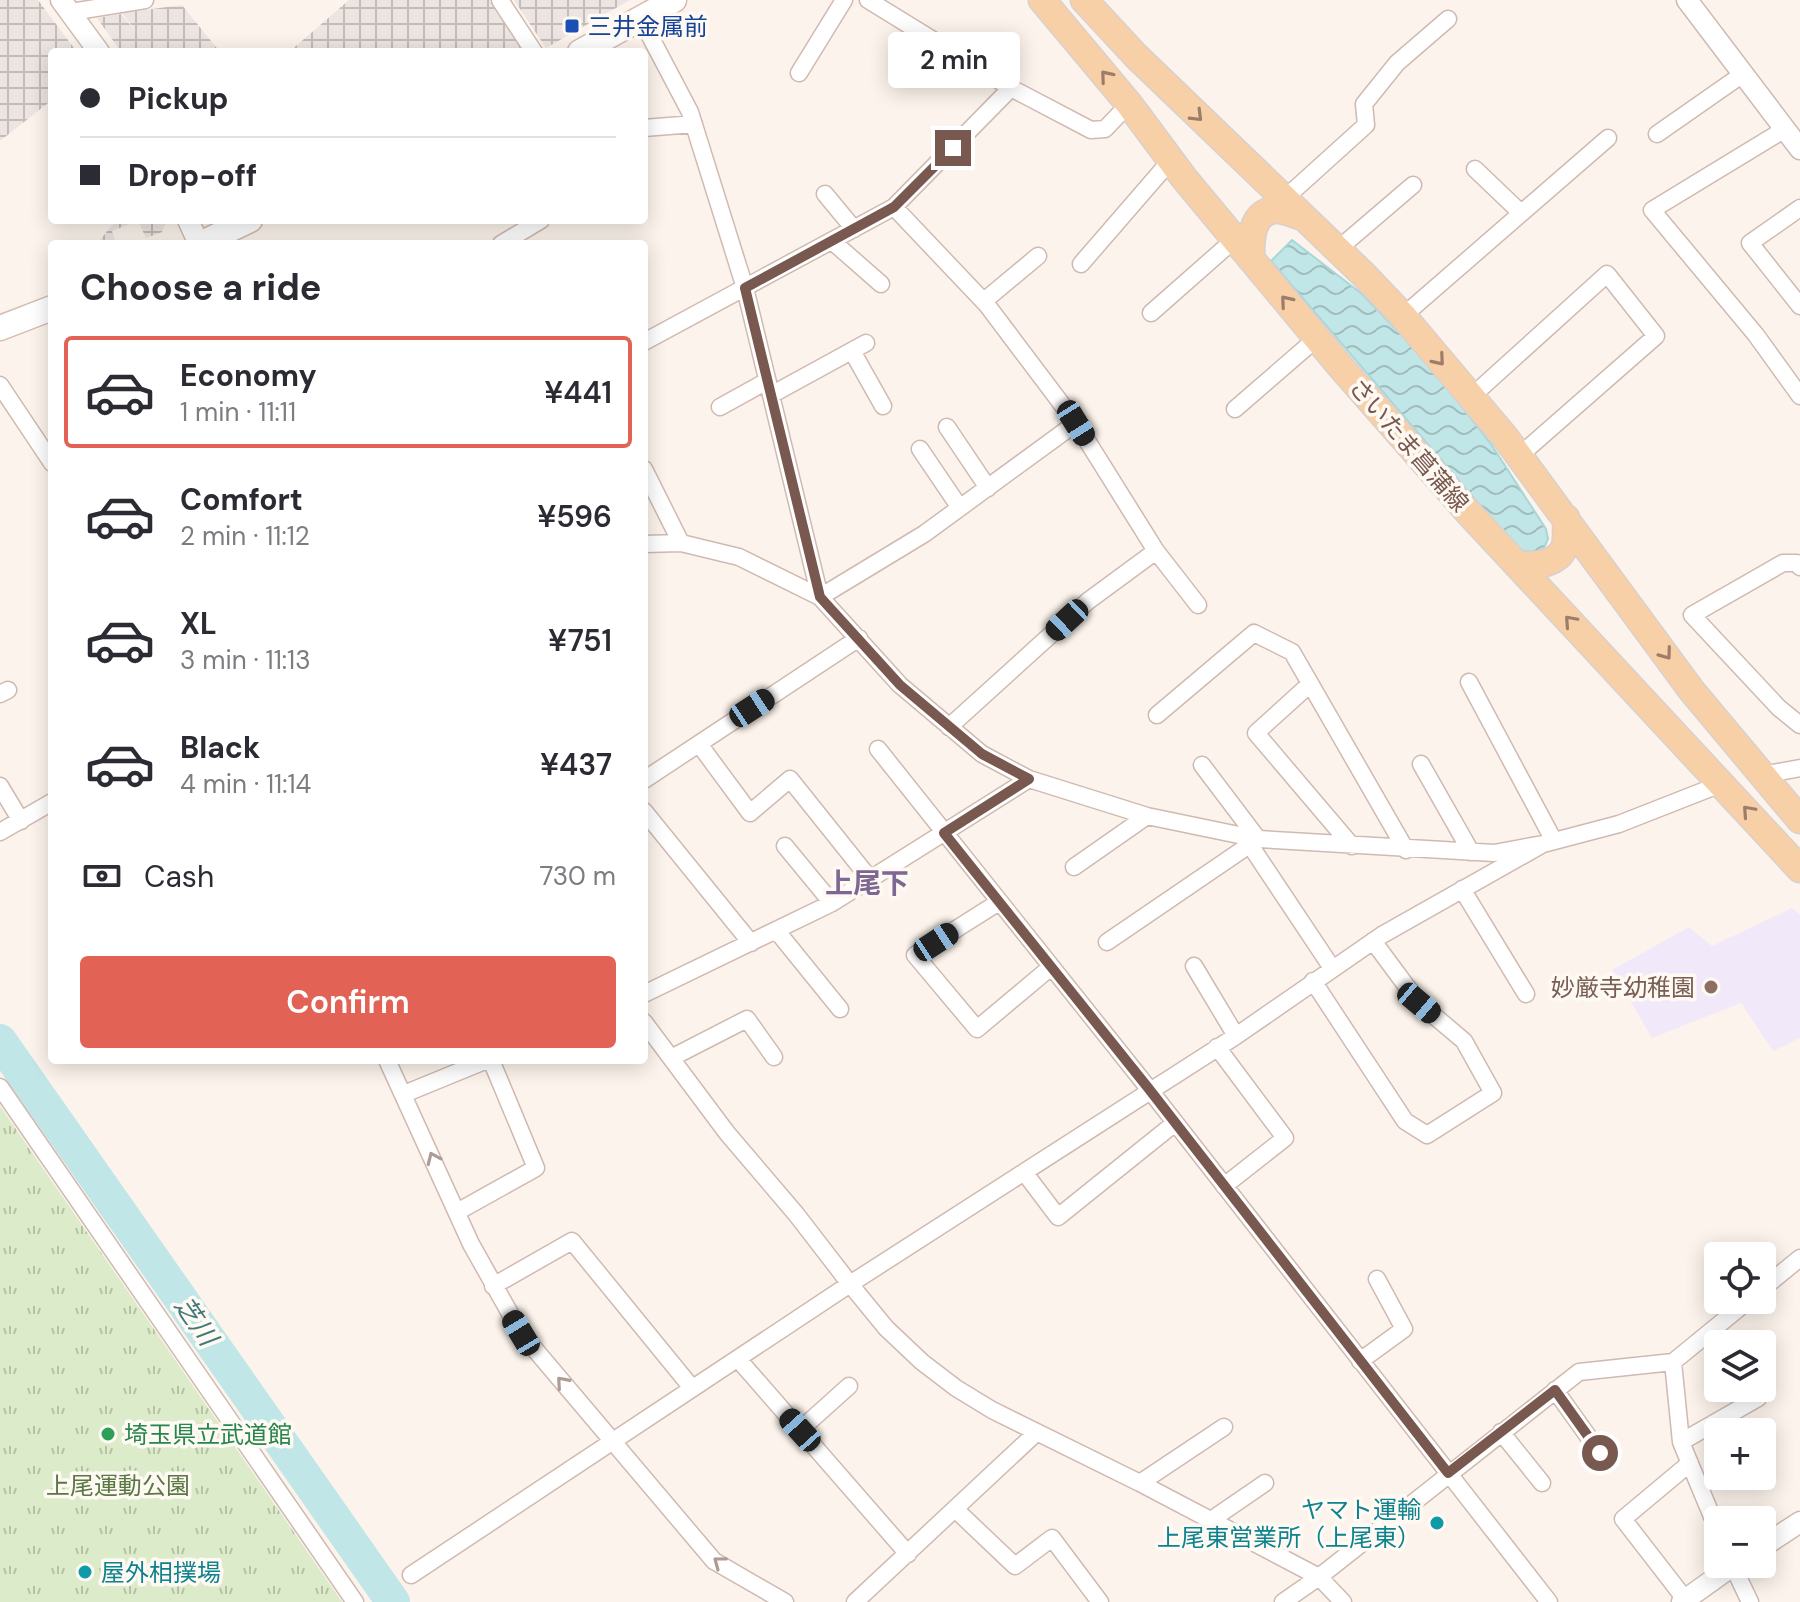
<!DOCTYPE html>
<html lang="en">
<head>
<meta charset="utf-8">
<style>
	:root { --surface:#fff; --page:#f7f7f7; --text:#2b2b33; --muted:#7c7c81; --line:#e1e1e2; --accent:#e26356 }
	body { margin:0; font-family:"DM Sans","Noto Sans JP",sans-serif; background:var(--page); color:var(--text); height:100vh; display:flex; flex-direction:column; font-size:30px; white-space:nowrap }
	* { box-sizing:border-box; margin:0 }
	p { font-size:26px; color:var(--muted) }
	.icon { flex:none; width:44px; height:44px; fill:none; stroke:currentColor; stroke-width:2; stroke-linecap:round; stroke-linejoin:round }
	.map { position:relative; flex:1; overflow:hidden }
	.drawer { position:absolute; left:48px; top:240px; width:600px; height:824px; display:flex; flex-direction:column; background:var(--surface); border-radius:8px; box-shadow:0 4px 20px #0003 }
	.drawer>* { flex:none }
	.guide { position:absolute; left:48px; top:48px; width:600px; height:176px; border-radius:8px; box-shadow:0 4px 20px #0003; display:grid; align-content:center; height:176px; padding:0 32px; background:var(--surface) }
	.tools { position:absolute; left:1704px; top:1242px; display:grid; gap:16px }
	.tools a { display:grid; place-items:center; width:72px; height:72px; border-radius:8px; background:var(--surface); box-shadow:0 4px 20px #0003; font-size:40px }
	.end { position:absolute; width:36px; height:36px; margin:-18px; border:10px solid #78584f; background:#fff; box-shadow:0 0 0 4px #fff }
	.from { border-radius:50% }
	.bubble { position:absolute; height:56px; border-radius:8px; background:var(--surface); box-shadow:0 4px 20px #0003; font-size:26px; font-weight:600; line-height:56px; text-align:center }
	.car { position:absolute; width:24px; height:48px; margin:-24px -12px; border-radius:10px; box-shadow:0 0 6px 2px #0007; background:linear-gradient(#222 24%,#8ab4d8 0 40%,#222 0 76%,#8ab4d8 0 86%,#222 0) }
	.guide b { display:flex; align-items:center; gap:28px; height:76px; font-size:30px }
	.guide b+b { border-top:2px solid var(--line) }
	.guide i { width:20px; height:20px; background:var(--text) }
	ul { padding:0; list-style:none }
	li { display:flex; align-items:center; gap:24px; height:112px; margin:0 16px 12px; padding:0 16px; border:4px solid transparent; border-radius:8px }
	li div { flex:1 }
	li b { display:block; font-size:30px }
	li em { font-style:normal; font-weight:600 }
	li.active { border-color:var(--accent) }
	li>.icon { width:72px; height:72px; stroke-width:1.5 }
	h2 { padding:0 32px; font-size:36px; line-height:96px }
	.pay { display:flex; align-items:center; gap:20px; height:88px; padding:0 32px; font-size:30px }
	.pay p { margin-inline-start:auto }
	.button { display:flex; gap:16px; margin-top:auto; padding:16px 32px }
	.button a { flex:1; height:92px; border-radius:8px; background:var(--accent); color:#fff; font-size:32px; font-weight:600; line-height:92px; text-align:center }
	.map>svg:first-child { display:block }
	.industrial { fill:url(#industrial-grid) }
	.education { fill:#f1e9f9 }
	.grass { fill:url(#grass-tufts) }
	.water { fill:url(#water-waves); stroke:#a7d7d8; stroke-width:2 }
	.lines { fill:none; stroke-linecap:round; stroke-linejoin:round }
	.river { stroke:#c0e6e7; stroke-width:34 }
	.minor-casing { stroke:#cfbab1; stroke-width:19 }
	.tertiary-casing { stroke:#cfbab1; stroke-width:23 }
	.secondary-casing { stroke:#d5bcb1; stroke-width:27 }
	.primary-casing { stroke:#d9d0ce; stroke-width:29 }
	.minor { stroke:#fff; stroke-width:16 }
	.tertiary { stroke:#fff; stroke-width:20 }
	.secondary { stroke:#fff; stroke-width:24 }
	.primary { stroke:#f8d0a8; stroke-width:26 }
	.oneway { stroke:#9e7c6a }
	.oneway2 { stroke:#ae9b95 }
	.route { stroke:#78584f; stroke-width:10 }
	.transit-dot { fill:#1a4fb4; stroke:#fff9f3; stroke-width:3 }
	.education-dot { fill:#8d6e63; stroke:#fff9f3; stroke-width:3 }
	.leisure-dot { fill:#2e9e5b; stroke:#fff9f3; stroke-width:3 }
	.culture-dot { fill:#0f9aa8; stroke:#fff9f3; stroke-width:3 }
	.labels { text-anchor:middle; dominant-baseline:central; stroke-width:7; stroke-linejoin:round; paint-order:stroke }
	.transit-label { font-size:24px; fill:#164399; stroke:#fff9f3; text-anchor:start }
	.street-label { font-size:24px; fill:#78584f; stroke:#fff9f3 }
	.education-label { font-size:24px; fill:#785e54; stroke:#fff9f3; text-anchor:end }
	.leisure-label { font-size:24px; fill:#27864d; stroke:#fff9f3; text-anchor:start }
	.park-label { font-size:24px; fill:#597843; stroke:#fff9f3 }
	.culture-label { font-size:24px; fill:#0d838f; stroke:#fff9f3; text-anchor:end }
	.water-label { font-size:26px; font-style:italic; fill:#427a7c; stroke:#fff9f3 }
	.quarter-label { font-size:28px; font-weight:bold; fill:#7e6793; stroke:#fff9f3 }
</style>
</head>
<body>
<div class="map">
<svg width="1800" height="1602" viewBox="0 0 1800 1602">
	<defs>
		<pattern id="industrial-grid" width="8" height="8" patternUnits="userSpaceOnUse" patternTransform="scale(2)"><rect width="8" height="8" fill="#ede5e1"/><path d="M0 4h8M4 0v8" fill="none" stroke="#c5bcb9"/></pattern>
		<pattern id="grass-tufts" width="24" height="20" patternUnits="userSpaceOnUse" patternTransform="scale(2)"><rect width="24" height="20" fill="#dcebca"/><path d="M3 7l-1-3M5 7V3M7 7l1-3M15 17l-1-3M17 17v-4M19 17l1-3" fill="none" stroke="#b7c1a6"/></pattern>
		<pattern id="water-waves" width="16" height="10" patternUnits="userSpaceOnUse" patternTransform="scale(2)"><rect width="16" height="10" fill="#c0e6e7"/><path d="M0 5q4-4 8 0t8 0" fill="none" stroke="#a1bdbe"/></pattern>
	</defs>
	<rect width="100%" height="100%" fill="#fcf4ec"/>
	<path class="industrial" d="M0 0H38L77 52H52V100L0 141Z
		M349 0H490L525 52H289Z
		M514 0H630L546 48Z
		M182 5 220 52H121L97 18 121 14 138 34 122 13Z
		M116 220H167L162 232 146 238 138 221 112 231 116 244H97Z"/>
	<path class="education" d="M1792 908 1800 915V1038L1773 1051 1741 1003 1652 1038 1612 970 1689 927 1712 946Z"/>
	<path class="grass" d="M0 1106 342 1602H0Z"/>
	<path class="water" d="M1292 240 1362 294 1422 356 1491 444 1546 529 1548 539 1544 548 1537 552 1519 551 1271 261Z"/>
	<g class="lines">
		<path class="river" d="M0 1041 393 1602"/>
		<defs>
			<path id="minor" d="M500 0 534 52
				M868 0 1011 88 1091 130 1105 129 1129 104
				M71 12 145 0
				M641 19 690 112 745 288 820 597
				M799 73 844 0
				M644 128 694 124
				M1785 129 1652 210 1756 335 1800 396
				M1657 134 1743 74
				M1475 169 1521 213
				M825 194 854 229
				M1283 200 1366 125 1364 104 1397 63 1448 19
				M1800 208 1750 243 1800 306
				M832 241 881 284
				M501 244 541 220
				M1337 250 1413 185
				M1081 264 1171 160
				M984 301 1038 256
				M1151 313 1235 239
				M1403 316 1608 138
				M644 342 894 207 1011 88
				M852 351 883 406
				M0 385 52 463
				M771 395 866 343
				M1471 397 1607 274 1656 336 1519 456
				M720 407 767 381
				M1235 409 1317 338
				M1076 423 1156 551
				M947 427 988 488
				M920 449 960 508
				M644 469 681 543
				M644 544 681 543 739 557 820 597 900 685 982 754 1029 779 1147 816 1258 839 1494 853 1543 844 1619 824 1721 784
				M1800 567 1797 563H1783L1692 615 1779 708 1800 725
				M820 597 924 534 1076 423 987 305 894 207
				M1469 682 1554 841
				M1310 684 1256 733 1352 846
				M0 694 8 690
				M1157 715 1254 633 1292 652 1406 850
				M949 727 1088 601 1156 551 1198 605
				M699 744 750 813 790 779 870 879
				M878 749 1149 1089 1549 1602
				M1421 764 1471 852
				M1762 775 1800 768
				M644 780 859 638
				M0 786 21 821
				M644 811 751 943
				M0 832 52 802
				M1250 845 1332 968
				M785 846 832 903
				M1074 867 1147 816
				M1462 889 1526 994
				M999 902 915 955 977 1029 1051 967
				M776 930 840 1009
				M1107 942 1258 839 1202 765
				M1194 966 1236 1036
				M1313 981 1405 1121 1427 1135 1493 1093 1464 1041 1419 1003 1373 941
				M644 994 832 903 1029 779
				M644 1022 727 1133 796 1214 850 1284 886 1328 922 1362 956 1388 992 1410 1140 1483 1319 1577 1343 1602
				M1217 1047 1285 1138 1224 1186
				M671 1058 747 1019 774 1057
				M387 1060 471 1244 521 1333 714 1561 785 1602
				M0 1087 355 1602
				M404 1094 487 1060
				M1024 1172 1058 1217 1175 1123
				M457 1212 536 1168 491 1060
				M493 1286 572 1241 692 1388
				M1762 1289 1800 1258
				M738 1359 908 1554
				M1360 1361 1404 1329 1377 1279
				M1555 1390 1600 1453
				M800 1430 849 1386
				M1501 1432 1542 1483
				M1681 1442 1758 1398
				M1140 1483 1224 1427
				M955 1509 1015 1566 1052 1538 1100 1602
				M1211 1520 1265 1483
				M1718 1531 1681 1442 1673 1362 1749 1300
				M1732 1564 1750 1602
				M411 1575 850 1284 1236 1036 1382 935 1543 844
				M1685 1599 1623 1519 1690 1463
				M855 1602 1036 1433
				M1283 1602 1319 1577 1579 1372 1673 1362"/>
			<path id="tertiary" d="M61 0 99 52
				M1687 0 1800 149
				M188 220 199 244
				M1762 1547 1800 1522
				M1682 1602 1735 1564"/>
			<path id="secondary" d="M580 52 674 0
				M200 244 250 220
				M0 328 52 308"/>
			<path id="primary" d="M1042 0 1129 104 1184 178 1340 366 1467 511 1800 869
				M1084 0 1136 56 1365 276 1403 316 1505 437 1692 691 1800 820
				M1251 259C1251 242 1250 213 1274 210 1281 209 1293 214 1300 216
				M1519 565C1536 566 1558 565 1565 546 1567 538 1566 526 1566 518"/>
		</defs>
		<use href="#minor" class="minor-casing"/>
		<use href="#tertiary" class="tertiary-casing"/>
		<use href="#secondary" class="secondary-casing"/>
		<use href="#primary" class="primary-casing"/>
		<use href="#minor" class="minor"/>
		<use href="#tertiary" class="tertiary"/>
		<use href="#secondary" class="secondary"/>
		<use href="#primary" class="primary"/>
	</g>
	<defs><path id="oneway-chevron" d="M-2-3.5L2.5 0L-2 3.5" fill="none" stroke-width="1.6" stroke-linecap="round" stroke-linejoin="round" transform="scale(2)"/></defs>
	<g class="oneway">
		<use href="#oneway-chevron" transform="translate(1106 76) rotate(-130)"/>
		<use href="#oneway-chevron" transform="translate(1197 116) rotate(45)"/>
		<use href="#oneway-chevron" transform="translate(1286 301) rotate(-130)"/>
		<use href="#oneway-chevron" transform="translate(1439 360) rotate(50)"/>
		<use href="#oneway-chevron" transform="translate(1570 621) rotate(-132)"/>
		<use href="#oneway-chevron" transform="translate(1666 654) rotate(54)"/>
		<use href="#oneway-chevron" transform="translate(1748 811) rotate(-132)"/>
	</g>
	<g class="oneway2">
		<use href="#oneway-chevron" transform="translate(433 1158) rotate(-114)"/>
		<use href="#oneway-chevron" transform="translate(562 1382) rotate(-131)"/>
		<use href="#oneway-chevron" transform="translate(719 1562) rotate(-143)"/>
	</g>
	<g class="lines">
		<path class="route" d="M953 148 894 207 745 288 820 597 900 685 982 754 1029 779 944 833 1149 1089 1448 1473 1555 1390 1600 1453"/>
	</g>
	<rect class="transit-dot" x="564" y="18" width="16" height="16" rx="4"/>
	<circle class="education-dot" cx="1711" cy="987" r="8"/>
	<circle class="leisure-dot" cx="108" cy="1434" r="8"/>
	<g class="culture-dot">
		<circle cx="1437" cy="1523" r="8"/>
		<circle cx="85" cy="1572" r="8"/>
	</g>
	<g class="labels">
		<g class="transit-label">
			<text x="588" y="26">三井金属前</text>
		</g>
		<g class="street-label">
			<text transform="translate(1409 445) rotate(49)">さいたま菖蒲線</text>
		</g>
		<g class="education-label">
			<text x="1695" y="987">妙厳寺幼稚園</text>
		</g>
		<g class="leisure-label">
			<text x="124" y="1434">埼玉県立武道館</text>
		</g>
		<g class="park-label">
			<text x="118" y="1485">上尾運動公園</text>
		</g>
		<g class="culture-label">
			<text x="1421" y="1509">ヤマト運輸<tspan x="1421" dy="28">上尾東営業所（上尾東）</tspan></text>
			<text x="101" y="1572" text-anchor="start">屋外相撲場</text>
		</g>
		<g class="water-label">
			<text transform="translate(196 1321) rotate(55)">芝川</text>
		</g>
		<g class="quarter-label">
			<text x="867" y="883">上尾下</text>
		</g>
	</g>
</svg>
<div class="tools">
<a><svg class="icon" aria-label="locate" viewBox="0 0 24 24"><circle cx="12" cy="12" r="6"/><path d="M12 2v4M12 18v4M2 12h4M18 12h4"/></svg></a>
<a><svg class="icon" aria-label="layers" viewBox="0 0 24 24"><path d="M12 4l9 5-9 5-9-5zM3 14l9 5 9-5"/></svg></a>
<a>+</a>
<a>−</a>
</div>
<i class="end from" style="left:1600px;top:1453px"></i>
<i class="end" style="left:953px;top:148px"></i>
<div class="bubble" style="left:888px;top:32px;width:132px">2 min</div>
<i class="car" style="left:1076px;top:423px;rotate:148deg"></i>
<i class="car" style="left:1067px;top:620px;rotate:227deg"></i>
<i class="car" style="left:752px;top:708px;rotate:57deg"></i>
<i class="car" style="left:936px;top:942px;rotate:57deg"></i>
<i class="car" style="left:1419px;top:1003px;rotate:130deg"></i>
<i class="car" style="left:521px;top:1333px;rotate:329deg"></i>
<i class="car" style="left:800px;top:1430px;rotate:318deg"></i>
<div class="guide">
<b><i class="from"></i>Pickup</b>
<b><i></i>Drop-off</b>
</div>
<section class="drawer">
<h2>Choose a ride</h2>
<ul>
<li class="active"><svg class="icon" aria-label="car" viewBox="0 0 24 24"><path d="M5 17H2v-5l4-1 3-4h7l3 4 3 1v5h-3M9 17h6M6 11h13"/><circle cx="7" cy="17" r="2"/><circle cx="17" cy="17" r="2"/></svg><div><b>Economy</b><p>1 min · 11:11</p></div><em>¥441</em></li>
<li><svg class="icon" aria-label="car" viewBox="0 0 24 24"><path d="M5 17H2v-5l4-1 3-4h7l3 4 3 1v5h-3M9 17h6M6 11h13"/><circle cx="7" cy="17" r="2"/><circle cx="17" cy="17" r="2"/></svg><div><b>Comfort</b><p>2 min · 11:12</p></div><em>¥596</em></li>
<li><svg class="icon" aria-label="car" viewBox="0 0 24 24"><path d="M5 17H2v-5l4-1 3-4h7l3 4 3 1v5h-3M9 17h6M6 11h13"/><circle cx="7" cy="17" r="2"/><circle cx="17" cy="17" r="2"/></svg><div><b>XL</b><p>3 min · 11:13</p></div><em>¥751</em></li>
<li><svg class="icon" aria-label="car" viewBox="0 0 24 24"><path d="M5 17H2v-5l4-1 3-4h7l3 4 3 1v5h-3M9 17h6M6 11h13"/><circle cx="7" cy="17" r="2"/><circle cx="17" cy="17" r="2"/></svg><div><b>Black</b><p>4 min · 11:14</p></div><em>¥437</em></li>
</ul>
<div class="pay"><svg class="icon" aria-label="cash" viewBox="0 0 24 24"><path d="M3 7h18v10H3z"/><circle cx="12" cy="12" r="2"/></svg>Cash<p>730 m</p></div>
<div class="button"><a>Confirm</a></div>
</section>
</div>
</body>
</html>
